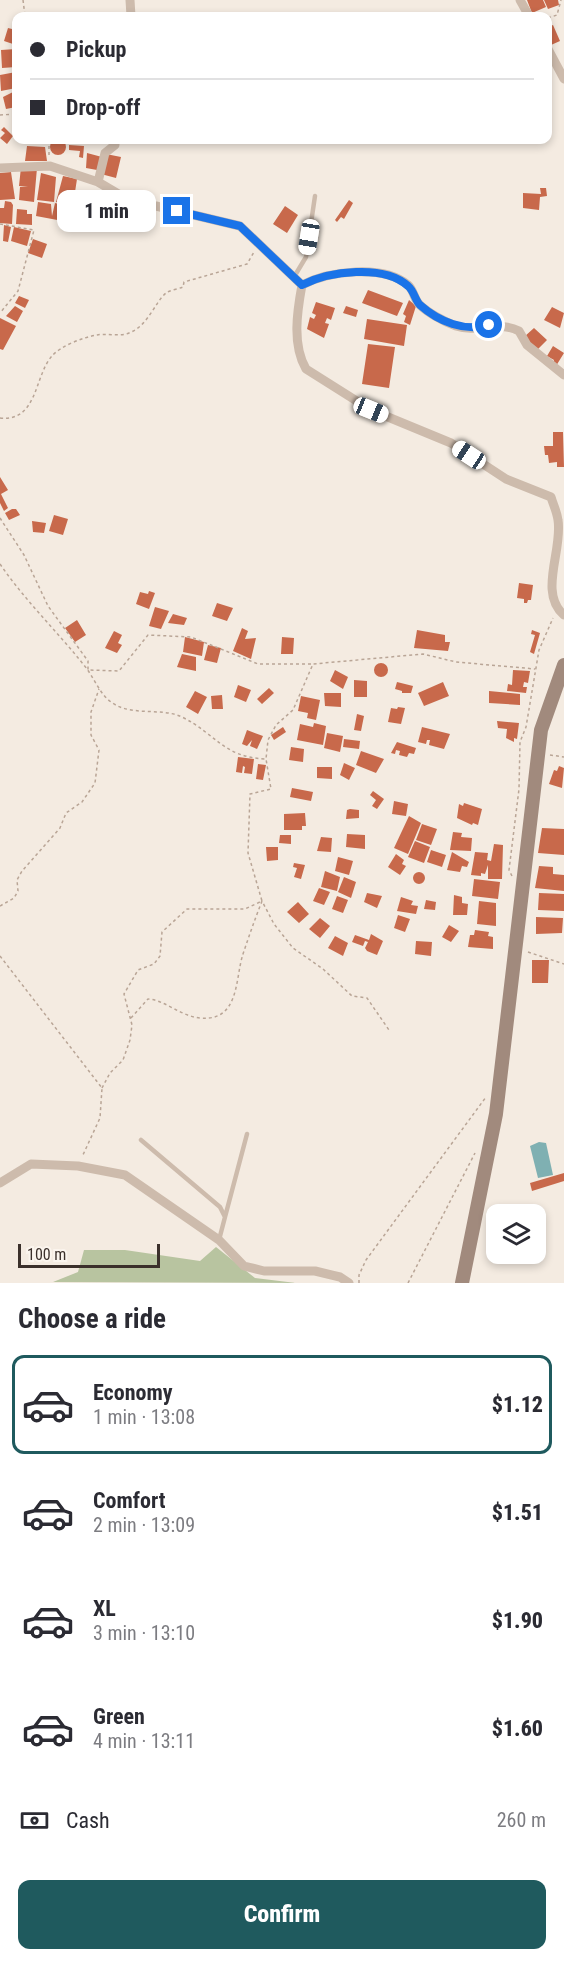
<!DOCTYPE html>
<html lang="en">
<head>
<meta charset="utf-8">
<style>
	:root { --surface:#fff; --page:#f2f2f3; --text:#2b2b33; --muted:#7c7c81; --line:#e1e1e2; --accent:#1f5a5e }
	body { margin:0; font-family:"Roboto Condensed",sans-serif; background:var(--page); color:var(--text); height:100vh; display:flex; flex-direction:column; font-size:22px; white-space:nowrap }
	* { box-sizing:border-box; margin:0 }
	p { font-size:20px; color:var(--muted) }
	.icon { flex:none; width:33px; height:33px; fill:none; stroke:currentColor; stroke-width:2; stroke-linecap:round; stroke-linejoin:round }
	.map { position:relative; height:1283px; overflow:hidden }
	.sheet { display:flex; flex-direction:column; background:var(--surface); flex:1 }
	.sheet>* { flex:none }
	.banner { position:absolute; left:12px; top:12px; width:540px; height:132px; border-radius:12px; box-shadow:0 3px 9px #0003; display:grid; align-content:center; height:132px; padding:0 18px; background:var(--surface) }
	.buttons { position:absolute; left:486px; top:1204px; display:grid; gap:12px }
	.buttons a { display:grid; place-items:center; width:60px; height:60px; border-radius:12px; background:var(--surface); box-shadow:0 3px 9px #0003; font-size:30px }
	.scale { position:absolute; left:18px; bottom:15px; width:142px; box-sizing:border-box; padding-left:6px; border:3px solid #3b302b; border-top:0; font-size:16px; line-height:21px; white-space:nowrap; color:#3b302b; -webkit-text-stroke:4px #fbf5ee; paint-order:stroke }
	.end { position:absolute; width:27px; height:27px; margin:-14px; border:8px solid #1a73e8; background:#fff; box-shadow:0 0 0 3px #fff }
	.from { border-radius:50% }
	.bubble { position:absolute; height:42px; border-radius:12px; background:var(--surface); box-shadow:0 3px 9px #0003; font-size:20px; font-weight:800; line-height:42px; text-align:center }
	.car { position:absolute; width:18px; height:36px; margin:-18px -9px; border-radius:8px; box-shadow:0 0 4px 2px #0007; background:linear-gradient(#fff 24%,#345 0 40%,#fff 0 76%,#345 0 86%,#fff 0) }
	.banner b { display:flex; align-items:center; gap:21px; height:57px; font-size:22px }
	.banner b+b { border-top:2px solid var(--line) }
	.banner i { width:15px; height:15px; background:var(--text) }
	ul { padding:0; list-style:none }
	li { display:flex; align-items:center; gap:18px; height:99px; margin:0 12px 9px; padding:0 6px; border:3px solid transparent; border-radius:12px }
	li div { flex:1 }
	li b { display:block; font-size:22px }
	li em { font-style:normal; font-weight:800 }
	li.selected { border-color:var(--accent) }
	li>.icon { width:54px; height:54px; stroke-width:1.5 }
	h2 { padding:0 18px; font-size:27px; line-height:72px }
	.pay { display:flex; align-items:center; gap:15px; height:66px; padding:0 18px; font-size:22px }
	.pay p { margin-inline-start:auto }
	.cta { display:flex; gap:12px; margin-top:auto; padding:12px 18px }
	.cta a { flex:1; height:69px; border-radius:12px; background:var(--accent); color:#fff; font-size:24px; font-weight:800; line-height:69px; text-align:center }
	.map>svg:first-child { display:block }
	.green { fill:#b8c4a0 }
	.water { fill:#7fb0b2 }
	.building { fill:#c8694b }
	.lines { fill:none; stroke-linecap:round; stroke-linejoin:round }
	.path { stroke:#b9a596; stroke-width:1.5; stroke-dasharray:3 3; stroke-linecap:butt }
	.lane { stroke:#cdbbac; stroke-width:4.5 }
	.street { stroke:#cdbbac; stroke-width:9 }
	.secondary { stroke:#a18a7d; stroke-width:14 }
	.route { stroke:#1a73e8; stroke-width:8 }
</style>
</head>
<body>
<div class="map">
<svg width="564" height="1283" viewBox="0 0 564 1283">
	<rect width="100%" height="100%" fill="#f4ebe1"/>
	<path class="green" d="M216 1247 255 1278 296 1283 53 1282 78 1272 84 1250H125L200 1261Z"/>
	<path class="water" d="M539 1142 546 1143 553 1175 538 1178 530 1146Z"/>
	<path class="building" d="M527 0H543L546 7 532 13Z
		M544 0H558L559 5 548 9Z
		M553 25 560 41 551 45 548 27Z
		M8 28 16 30V45L4 41Z
		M16 49V67L2 68 1 50Z
		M16 72V88L1 91 0 75Z
		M13 92 16 107 6 109 3 97Z
		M4 127 13 136 7 144 0 138 5 133 1 130Z
		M50 147a8 8 0 1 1 16 0a8 8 0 1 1-16 0Z
		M69 145 84 146 83 158 79 157 80 151 69 150Z
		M27 146 45 147 47 161H25Z
		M87 153 102 157 97 170 86 168Z
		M106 154 121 157 116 178 101 174Z
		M21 167 37 168 34 202 19 200 20 187H28L19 186Z
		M11 172 15 199 0 200V173Z
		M41 173 56 177 54 202 37 200Z
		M63 176 77 179 75 192 67 190 66 196 74 195 72 206 56 202Z
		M540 188H546L547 196 540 197 539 210 523 208V193L541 194Z
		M349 200 353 203 344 219 341 217 337 222 335 220Z
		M5 201 11 202 13 205 12 224 0 223V208H4Z
		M38 202 51 204 52 216 55 203 71 207 68 222 36 216Z
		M285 206 298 215 287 233 273 224Z
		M17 209 27 210V214H32V225L16 224Z
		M4 225 11 227 8 242 3 241Z
		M14 227 31 231 27 246 11 241Z
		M33 239 47 244 42 258 28 253Z
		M368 290 403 303 397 316 362 303Z
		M19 296 29 300 25 308 15 303Z
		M409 300 416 306 410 325 404 322 406 316 403 314Z
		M316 302 335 308 331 320 327 318 325 323 329 324 324 338 307 329 310 317 314 319 316 315 312 313Z
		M15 306 23 311 17 322 6 316Z
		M346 306 358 310 356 317 343 313Z
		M552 307 564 313 560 328 544 320Z
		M0 318 16 326 3 350 0 349Z
		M367 319 407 325 404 346 364 339Z
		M534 328 547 340 537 350 524 337Z
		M368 344 395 347 389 388 362 384Z
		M553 346 564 353 556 366 553 363 554 360 547 356Z
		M553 432H563L564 467H557V462L549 463 548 455H545L544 446H553Z
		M0 477 8 490 1 494 8 508 4 511 0 503Z
		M12 509H16L20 515 9 520 5 513Z
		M54 515 68 519 63 535 49 531Z
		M32 521 46 523 44 533 33 532Z
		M519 583 533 585 531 600H528L527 603H524V599L517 598Z
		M149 591 155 593 149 609 136 604 140 592 148 594Z
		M217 603 233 608 227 621 212 616Z
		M155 607 169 611 161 629 149 626Z
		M173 614 187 618 184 625 168 623Z
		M77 620 86 635 75 642 65 628Z
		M242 628 248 631 245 639 256 638 251 659 233 651Z
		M417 630 445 635V642H450L448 651 414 648Z
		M532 630 540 633 534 654 530 652 535 635 531 634Z
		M114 631 122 635 118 643 122 645 117 653 105 648Z
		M185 637 204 642 202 656 183 652Z
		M282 637 294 638 293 654H281Z
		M208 645 221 648 217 663 204 660Z
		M182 654 196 657V671L177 667Z
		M374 670a7 7 0 1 1 14 0a7 7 0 1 1-14 0Z
		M335 670 348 677 343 689 330 681Z
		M513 670 530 671 528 683 524 682 523 687H527L526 693 507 691 508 684 512 685Z
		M354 680 367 681V697H354Z
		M397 682 413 686 411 693H402V691L395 689Z
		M443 682 449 696 424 706 418 693Z
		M238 685 251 690 246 702 234 697Z
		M269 688 274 693 262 704 257 699Z
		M195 691 207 697 198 714 186 707Z
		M489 691 520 694V705L489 703Z
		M324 693H341V707L325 706Z
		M222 695 223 709H212L211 696Z
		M301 696 320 700 316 720 307 718 308 713 298 711Z
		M398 707 405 708 401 724 388 722 391 708 397 709Z
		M357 714 364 716 361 731 354 730Z
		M497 721 519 723 517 739 514 738V742L506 738 507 729 498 728Z
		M314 723 326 726 323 745 297 740 300 724 313 727Z
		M283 727 286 732 274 740 271 735Z
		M422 727 450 734 444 749 429 745 430 740H427L426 744 418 742Z
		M247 730 263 736 257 749 250 746 252 740 247 746 242 744Z
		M327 733 343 736 340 752 324 748Z
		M344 739 360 741 359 749 343 747Z
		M397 742 416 748 414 754 409 753 407 757 399 755 400 751 396 750 395 754 391 753Z
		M291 747 304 749 303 762 289 760Z
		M361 751 384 759 376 773 356 765Z
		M238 757 254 759 252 774 244 773 245 767 243 766 242 773 236 772Z
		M344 763 355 768 349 780 340 775Z
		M258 764 266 765 263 780 256 779Z
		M559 766 564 768 562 788 549 784 554 770 557 771Z
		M317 767H332V779L317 778Z
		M292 788 313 792 311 801 290 797Z
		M373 791 384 799 377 809 372 806 376 800 370 795Z
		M394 801 408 804 406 816 392 814Z
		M464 803 482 809 478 825 473 823 472 825 457 818 459 804 463 806Z
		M350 809 359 810V818L346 819 347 810Z
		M305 813 306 826H302V830H284V814Z
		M409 816 421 823 408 854 394 848Z
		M422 824 437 829 431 845 416 840Z
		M542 828 564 829V855L538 853Z
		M453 832 462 833 461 837 472 838 471 851 450 850Z
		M347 834 365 835V849L346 847Z
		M280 835H291V844L279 843Z
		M321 837 332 838 331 852 317 851Z
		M415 841 430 847 424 863 408 857Z
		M494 844 503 845 502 879H488V865L485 874 481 873V876L471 875 475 852 488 853 487 860 491 861Z
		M266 847H278V860L267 861Z
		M431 850 446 855 442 867 427 862Z
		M452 852 469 862 467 867 462 866 460 872 447 870Z
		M396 854 404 860 402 864 406 866 400 875 388 867Z
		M338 857 353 861 349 875 335 871Z
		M294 863 305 865 301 879 294 877 297 868 293 867Z
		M539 866 553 867V874L564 875V891L535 888Z
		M325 871 340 877 337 891 321 887Z
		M413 878a6 6 0 1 1 12 0a6 6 0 1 1-12 0Z
		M344 877 356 882 351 898 338 892Z
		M474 879 500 882 498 899 472 896Z
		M319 888 330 892 324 905 313 901Z
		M367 893 382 896 377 908 364 902Z
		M539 893 564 894V911L538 910Z
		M454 895 462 897V903L468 904 467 915H453Z
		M337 896 348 900 343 913 332 909Z
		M401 897 413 901 411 905 418 906 416 914 397 911Z
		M426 900 436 902 435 910 424 909Z
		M479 901 496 903V926L477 924Z
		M298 902 309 914 299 923 287 912Z
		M398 915 410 919 405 932 394 928Z
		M536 917 563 918 562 933 536 934Z
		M320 918 330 926 320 938 309 929Z
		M449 925 459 931 451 942 442 937Z
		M475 930 489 932 488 936 493 937V949L468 947 470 935H474Z
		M371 934 383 941 377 955 367 951 365 948 368 942 365 941 363 946 352 942 355 935 369 940Z
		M335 936 348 943 343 956 328 948Z
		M416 941 432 942 431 956 415 954Z
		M532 960H549L548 983H532Z
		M564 1173V1181L532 1191 530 1183Z"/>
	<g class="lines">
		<path class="path" d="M23 0 25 16
			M548 18 557 15 561 0
			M0 115 16 114
			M49 140V157
			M0 224 34 230 18 291 0 313
			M0 418C38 422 34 376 52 356 60 346 84 337 97 335 107 333 119 337 129 333 148 326 155 302 166 293 170 290 178 289 183 287L184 282 247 264 254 252
			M0 518 24 555 48 606 88 661V670L119 671 148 635 191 637 258 664H312
			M0 564C26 602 59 633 87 669 95 680 100 694 111 702 131 717 161 707 182 717 216 734 223 757 265 759
			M550 755 564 757
			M512 876 509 870 519 789 520 742 526 727 539 650 553 618
			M0 906 14 898 18 891 17 880 22 871 60 828 66 813 82 802 95 783 99 750 91 735V712L99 689
			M528 952 564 964
			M0 956 102 1088 100 1118 82 1157
			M131 1018 148 999C165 1000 180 1016 200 1018 240 1022 235 978 243 954 249 936 255 919 262 901L274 924 293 948 323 969 352 996 367 998 389 1030
			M102 1088 110 1073 123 1060 130 1040 132 1025 124 994 138 970 154 964 160 956 162 932 187 909H245L262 901 248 853 250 794 271 789 266 759 268 740 276 725 293 710 313 664 423 654 456 662 535 669
			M359 1283V1275L366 1260 486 1097
			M408 1283 475 1153"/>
		<path class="lane" d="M294 277 306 257 315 196
			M141 1140 220 1207 225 1217 219 1240
			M225 1217 247 1134"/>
		<path class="street" d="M130 0 131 16
			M520 0 529 16
			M548 49 564 79
			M0 168 50 166 98 182 137 205 156 206 240 226 302 285C329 271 383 264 408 285 414 290 414 300 420 305 428 313 445 322 456 326 477 333 498 320 519 331L527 345 564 375
			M98 182 105 153 115 145V140
			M302 285C297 312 292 345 306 369L371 410 451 443 506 479 551 497C553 504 557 512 558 520 563 550 538 593 564 615
			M0 1183 31 1164 78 1166 125 1175 219 1240 244 1266 264 1271H315L340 1277 349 1283"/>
		<path class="secondary" d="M462 1283 496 1114 541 730 564 665"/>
	</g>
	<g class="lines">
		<path class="route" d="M177 211 240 226 302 285C329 271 384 264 408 286 414 291 415 300 420 305 439 322 465 332 489 325"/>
	</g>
</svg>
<div class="buttons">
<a><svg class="icon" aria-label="layers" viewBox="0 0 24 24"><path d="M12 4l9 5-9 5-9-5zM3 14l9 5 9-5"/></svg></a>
</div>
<div class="scale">100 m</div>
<i class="end from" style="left:489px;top:325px"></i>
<i class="end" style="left:177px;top:211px"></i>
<div class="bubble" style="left:57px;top:190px;width:99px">1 min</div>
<i class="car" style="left:309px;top:237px;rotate:189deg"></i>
<i class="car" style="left:371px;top:410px;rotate:112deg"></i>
<i class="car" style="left:469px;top:455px;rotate:303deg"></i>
<div class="banner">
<b><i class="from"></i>Pickup</b>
<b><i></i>Drop-off</b>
</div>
</div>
<section class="sheet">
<h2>Choose a ride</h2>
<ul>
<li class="selected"><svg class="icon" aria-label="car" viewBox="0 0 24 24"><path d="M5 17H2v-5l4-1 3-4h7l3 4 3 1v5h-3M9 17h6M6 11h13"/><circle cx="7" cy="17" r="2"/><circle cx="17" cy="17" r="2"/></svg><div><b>Economy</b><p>1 min · 13:08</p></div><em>$1.12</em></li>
<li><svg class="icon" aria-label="car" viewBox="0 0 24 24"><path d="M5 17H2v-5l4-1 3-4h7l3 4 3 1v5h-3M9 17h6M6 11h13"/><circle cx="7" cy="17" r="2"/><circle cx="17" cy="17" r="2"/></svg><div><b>Comfort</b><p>2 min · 13:09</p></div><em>$1.51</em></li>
<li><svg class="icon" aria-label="car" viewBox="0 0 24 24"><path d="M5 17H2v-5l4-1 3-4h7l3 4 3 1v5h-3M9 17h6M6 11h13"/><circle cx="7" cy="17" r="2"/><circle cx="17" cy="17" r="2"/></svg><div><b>XL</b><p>3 min · 13:10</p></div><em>$1.90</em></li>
<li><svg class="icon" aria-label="car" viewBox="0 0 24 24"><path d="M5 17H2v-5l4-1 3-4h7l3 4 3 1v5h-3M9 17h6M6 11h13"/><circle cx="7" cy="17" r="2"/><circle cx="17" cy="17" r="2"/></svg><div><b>Green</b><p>4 min · 13:11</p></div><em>$1.60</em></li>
</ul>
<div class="pay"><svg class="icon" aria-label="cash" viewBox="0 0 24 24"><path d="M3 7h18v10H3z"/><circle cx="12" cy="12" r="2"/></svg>Cash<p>260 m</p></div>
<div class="cta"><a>Confirm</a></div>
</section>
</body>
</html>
